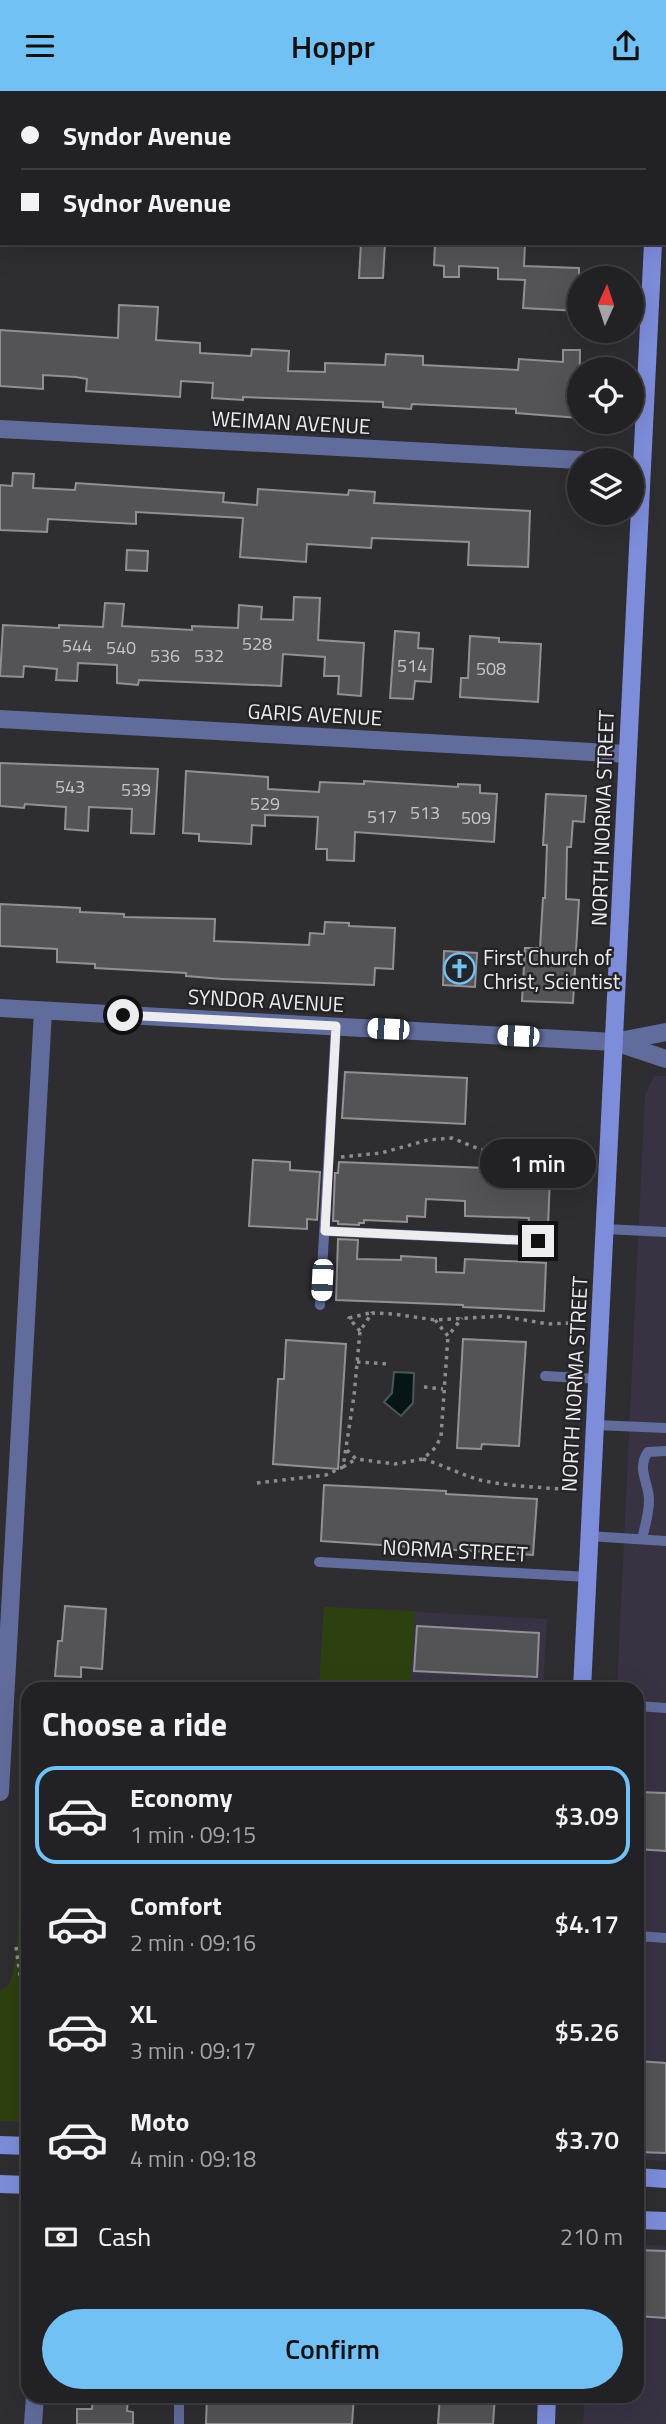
<!DOCTYPE html>
<html lang="en">
<head>
<meta charset="utf-8">
<style>
	:root { --surface:#222226; --page:#2e2f32; --text:#f1f3f6; --muted:#a2a4a7; --line:#3f3f43; --accent:#72c1f5 }
	body { margin:0; font-family:"Titillium Web",sans-serif; background:var(--page); color:var(--text); height:100vh; display:flex; flex-direction:column; font-size:26px; white-space:nowrap }
	* { box-sizing:border-box; margin:0 }
	p { font-size:23px; color:var(--muted) }
	.icon { flex:none; width:38px; height:38px; fill:none; stroke:currentColor; stroke-width:2; stroke-linecap:round; stroke-linejoin:round }
	.map { position:relative; flex:1; overflow:hidden }
	.panel { position:absolute; left:21px; top:1591px; width:623px; height:721px; display:flex; flex-direction:column; background:var(--surface); border-radius:21px; box-shadow:0 7px 28px #0002,0 0 0 2px var(--line) }
	.panel>* { flex:none }
	.hud { position:absolute; left:0px; top:0px; width:667px; height:154px; box-shadow:0 7px 28px #0002,0 0 0 2px var(--line); display:grid; align-content:center; height:154px; padding:0 21px; background:var(--surface) }
	.needle { width:46px; rotate:3deg }
	.tools { position:absolute; left:567px; top:175px; display:grid; gap:14px }
	.tools a { display:grid; place-items:center; width:77px; height:77px; border-radius:50%; background:var(--surface); box-shadow:0 7px 28px #0002,0 0 0 2px var(--line); font-size:35px }
	.end { position:absolute; width:32px; height:32px; margin:-16px; border:9px solid #ededf0; background:#111; box-shadow:0 0 0 4px #111 }
	.from { border-radius:50% }
	.bubble { position:absolute; height:49px; border-radius:24px; background:var(--surface); box-shadow:0 7px 28px #0002,0 0 0 2px var(--line); font-size:23px; font-weight:600; line-height:49px; text-align:center }
	.car { position:absolute; width:21px; height:42px; margin:-21px -10px; border-radius:9px; box-shadow:0 0 5px 2px #0007; background:linear-gradient(#fff 24%,#345 0 40%,#fff 0 76%,#345 0 86%,#fff 0) }
	.hud b { display:flex; align-items:center; gap:24px; height:66px; font-size:26px }
	.hud b+b { border-top:2px solid var(--line) }
	.hud i { width:18px; height:18px; background:var(--text) }
	ul { padding:0; list-style:none }
	li { display:flex; align-items:center; gap:21px; height:98px; margin:0 14px 10px; padding:0 7px; border:4px solid transparent; border-radius:21px }
	li div { flex:1 }
	li b { display:block; font-size:26px }
	li em { font-style:normal; font-weight:600 }
	li.active { border-color:var(--accent) }
	li>.icon { width:63px; height:63px; stroke-width:1.5 }
	h2 { padding:0 21px; font-size:32px; line-height:84px }
	.pay { display:flex; align-items:center; gap:18px; height:77px; padding:0 21px; font-size:26px }
	.pay p { margin-inline-start:auto }
	.primary-button { display:flex; gap:14px; margin-top:auto; padding:14px 21px }
	.primary-button a { flex:1; height:80px; border-radius:42px; background:var(--accent); color:#111; font-size:28px; font-weight:600; line-height:80px; text-align:center }
	header { display:flex; justify-content:space-between; align-items:center; height:91px; padding:0 21px; background:var(--accent); color:#111; font-size:32px; font-weight:600 }
	.map>svg:first-child { display:block }
	.commercial { fill:#393243 }
	.green { fill:#2d4110 }
	.water { fill:#061515; stroke:#4b5657; stroke-width:2 }
	.building { fill:#535358; stroke:#909095; stroke-width:2 }
	.lines { fill:none; stroke-linecap:round; stroke-linejoin:round }
	.path { stroke:#8c8c8f; stroke-width:3.5; stroke-dasharray:3.5 5; stroke-linecap:butt }
	.lane { stroke:#616c9c; stroke-width:10 }
	.street { stroke:#616c9c; stroke-width:18 }
	.secondary { stroke:#7d8dda; stroke-width:18 }
	.route { stroke:#ededf0; stroke-width:9 }
	.labels { text-anchor:middle; dominant-baseline:central; stroke-width:5; stroke-linejoin:round; paint-order:stroke }
	.number-label { font-size:18px; fill:#c6c6ca }
	.street-label { font-size:21px; fill:#ededf0; stroke:#242428 }
	.poi-label { font-size:21px; fill:#ededf0; stroke:#242428; text-anchor:start }
</style>
</head>
<body>
<header><svg class="icon" aria-label="menu" viewBox="0 0 24 24"><path d="M4 6h16M4 12h16M4 18h16"/></svg>Hoppr<svg class="icon" aria-label="share" viewBox="0 0 24 24"><path d="M12 15V3M7 8l5-5 5 5M5 13v7h14v-7"/></svg></header>
<div class="map">
<svg width="666" height="2333" viewBox="0 0 666 2333">
	<rect width="100%" height="100%" fill="#2e2e32"/>
	<path class="commercial" d="M654 985H666V2070L637 2068V1598H617L645 1004Z
		M324 1516 547 1528 543 1598H319Z
		M637 2153 666 2155V2333H583L585 2305H637Z"/>
	<path class="green" d="M324 1516 415 1520 410 1598H319Z
		M20 1788 28 1789V2031L0 2030V1900C5 1898 9 1894 11 1888 19 1867 18 1813 20 1788Z"/>
	<path class="water" d="M394 1281 414 1282 413 1312 401 1325 384 1311 392 1302Z"/>
	<path class="building" d="M361 152H385L383 187H359Z
		M435 152H525L524 175 579 177V220L523 217 525 189 498 188V177L459 175V186H444V175L434 174Z
		M119 214 158 216 156 249 200 252V262L251 265 252 258 289 260 288 280 325 281V272L385 274 386 263 423 265V274L518 279 519 268 563 271V259H580L579 327 516 322V318L412 313 411 318 383 316V311L243 306V309L212 307 213 292 181 290 180 306 86 300 87 288 76 286 43 284V298L0 295V239L118 247Z
		M13 382 34 383 33 397 75 399 76 392 224 402 223 411 257 414 258 398 348 404 349 399 375 401 374 412 530 420 528 476 468 474 469 451 372 447 371 457 307 453 306 471 240 466 243 427 136 421V433L48 428 47 441 0 439V394L12 395Z
		M127 459 148 460 147 480 126 479Z
		M294 506 320 507 318 549 364 552 361 605 338 603 339 585H324L325 566 283 563 281 595 139 589 138 594 117 592V574L78 572 77 590 56 589 57 578 24 575 23 586 0 585 3 534 59 537V534L103 536 105 512 124 513 122 535 192 539V535L238 537 239 514 262 516 261 528 293 529Z
		M395 540 419 542 418 557 433 558 431 591 415 590 413 608 390 607Z
		M470 545 499 547V551L541 553 538 611 460 606 461 587H468Z
		M0 672 158 678 154 743 131 742 132 718 89 716 88 740 65 738 66 716 25 713 24 717 0 715Z
		M186 680 268 686V698L319 701 320 691 364 693V690L458 696V693L480 694V702L497 703 494 751 355 741 354 770 327 769V758H316L318 726 265 724V735L252 734 251 753 199 750V743L183 742Z
		M546 703 586 705 584 731 573 730 571 756H567L566 808 579 809 573 912 522 910 525 857H540L543 807H545L547 754H543Z
		M0 813 80 817V821L124 823V826L215 828 214 850 309 854 310 842 324 843 325 831 349 832V835L395 837 393 878 375 877 374 894 223 888 186 885V882L95 877V873L57 871V858L0 855Z
		M444 860 477 862 475 896 443 894Z
		M345 981 467 987 465 1033 342 1027Z
		M253 1069 290 1071V1079L320 1081 317 1129 307 1128V1138L249 1135Z
		M339 1071 486 1077 483 1082 550 1085 548 1136 528 1135 529 1127 465 1125V1110L426 1108 425 1126 407 1125V1131L364 1129V1132H359V1134L338 1133V1130H333L335 1082H338Z
		M338 1148 358 1149 357 1168 401 1169V1165L436 1167V1181L464 1182 465 1168 546 1172 544 1220 463 1216V1214L336 1209Z
		M463 1248 526 1251 519 1355 482 1353 481 1358 457 1357Z
		M286 1249 346 1253 338 1378 273 1373 278 1288H284Z
		M324 1394 446 1400V1403L537 1408 533 1464 321 1450Z
		M65 1515 106 1518 102 1578 81 1576V1586L55 1585 58 1550H62Z
		M417 1535 539 1542 537 1586 414 1580Z
		M637 1701 666 1702V1760L637 1758Z
		M637 1970 666 1972V2062L637 2061Z
		M637 2159 666 2160V2227L637 2225Z
		M93 2305H128L127 2320 133 2321V2333H77V2318H92Z
		M207 2305H354L352 2333H206Z
		M440 2305H495L493 2333H438Z"/>
	<g class="lines">
		<path class="path" d="M467 2 468 0
			M341 1066 381 1062 428 1049 452 1047 479 1058 546 1072 578 1074
			M435 1229 448 1245 462 1227
			M360 1240 349 1227 370 1222
			M357 1271 388 1273
			M424 1296 443 1298
			M347 1359 356 1368 395 1373 423 1368 436 1356 441 1345 448 1245
			M423 1368C443 1374 462 1384 480 1389 507 1395 535 1396 562 1398
			M343 1376 356 1368
			M257 1392 326 1384 343 1376 354 1305 360 1240 372 1222 394 1223 435 1229 501 1225 548 1233 570 1232
			M16 1856 28 1940"/>
		<path class="lane" d="M605 1138 666 1141
			M325 1140 538 1150
			M320 1214 336 935
			M545 1285 599 1288
			M596 1334 666 1337
			M589 1445 666 1450
			M642 1448C645 1435 649 1423 649 1409 649 1391 636 1378 648 1361L666 1360
			M319 1471 588 1486
			M637 1615 666 1617
			M637 1845 666 1847
			M179 2305V2333"/>
		<path class="street" d="M0 46H2
			M0 338 580 369
			M0 628 627 663
			M0 917 614 951 666 941
			M618 952 666 968
			M0 1701 43 920
			M33 2333 35 2305"/>
		<path class="secondary" d="M662 2V0
			M582 1598 653 152
			M0 2054 28 2055
			M637 2086 666 2088
			M0 2093 28 2094
			M637 2129 666 2130
			M546 2333 547 2305"/>
	</g>
	<g class="lines">
		<path class="route" d="M123 924 336 935 325 1140 538 1150"/>
	</g>
	<defs>
		<symbol id="church-ring" viewBox="-11 -11 22 22"><circle r="9.5" fill="#242428" stroke="#72c1f5" stroke-width="1.5"/><path d="M-1.2-6h2.4v3.5h3.3v2.4h-3.3V6h-2.4V-.1h-3.3v-2.4h3.3Z" fill="#72c1f5"/></symbol>
	</defs>
	<g fill-rule="evenodd">
		<use href="#church-ring" x="442" y="860" width="35" height="35"/>
	</g>
	<g class="labels">
		<g class="number-label">
			<text x="257" y="552">528</text>
			<text x="77" y="554">544</text>
			<text x="121" y="556">540</text>
			<text x="165" y="564">536</text>
			<text x="209" y="564">532</text>
			<text x="412" y="574">514</text>
			<text x="491" y="577">508</text>
			<text x="70" y="695">543</text>
			<text x="136" y="698">539</text>
			<text x="265" y="712">529</text>
			<text x="425" y="721">513</text>
			<text x="382" y="725">517</text>
			<text x="476" y="726">509</text>
		</g>
		<g class="street-label">
			<text transform="translate(291 331) rotate(3)">WEIMAN AVENUE</text>
			<text transform="translate(315 623) rotate(3)">GARIS AVENUE</text>
			<text transform="translate(602 727) rotate(-88)">NORTH NORMA STREET</text>
			<text transform="translate(266 909) rotate(3)">SYNDOR AVENUE</text>
			<text transform="translate(574 1293) rotate(-87)">NORTH NORMA STREET</text>
			<text transform="translate(455 1459) rotate(3)">NORMA STREET</text>
		</g>
		<g class="poi-label">
			<text x="483" y="866">First Church of<tspan x="483" dy="24">Christ, Scientist</tspan></text>
		</g>
	</g>
</svg>
<div class="tools">
<a><svg class="needle" viewBox="-14 -14 28 28"><path d="M0-13l5 13h-10z" fill="#e53935"/><path d="M0 13l5-13h-10z" fill="#a2a4a7"/></svg></a>
<a><svg class="icon" aria-label="locate" viewBox="0 0 24 24"><circle cx="12" cy="12" r="6"/><path d="M12 2v4M12 18v4M2 12h4M18 12h4"/></svg></a>
<a><svg class="icon" aria-label="layers" viewBox="0 0 24 24"><path d="M12 4l9 5-9 5-9-5zM3 14l9 5 9-5"/></svg></a>
</div>
<i class="end from" style="left:123px;top:924px"></i>
<i class="end" style="left:538px;top:1150px"></i>
<div class="bubble" style="left:480px;top:1048px;width:116px">1 min</div>
<i class="car" style="left:388px;top:938px;rotate:273deg"></i>
<i class="car" style="left:518px;top:945px;rotate:273deg"></i>
<i class="car" style="left:322px;top:1189px;rotate:183deg"></i>
<div class="hud">
<b><i class="from"></i>Syndor Avenue</b>
<b><i></i>Sydnor Avenue</b>
</div>
<section class="panel">
<h2>Choose a ride</h2>
<ul>
<li class="active"><svg class="icon" aria-label="car" viewBox="0 0 24 24"><path d="M5 17H2v-5l4-1 3-4h7l3 4 3 1v5h-3M9 17h6M6 11h13"/><circle cx="7" cy="17" r="2"/><circle cx="17" cy="17" r="2"/></svg><div><b>Economy</b><p>1 min · 09:15</p></div><em>$3.09</em></li>
<li><svg class="icon" aria-label="car" viewBox="0 0 24 24"><path d="M5 17H2v-5l4-1 3-4h7l3 4 3 1v5h-3M9 17h6M6 11h13"/><circle cx="7" cy="17" r="2"/><circle cx="17" cy="17" r="2"/></svg><div><b>Comfort</b><p>2 min · 09:16</p></div><em>$4.17</em></li>
<li><svg class="icon" aria-label="car" viewBox="0 0 24 24"><path d="M5 17H2v-5l4-1 3-4h7l3 4 3 1v5h-3M9 17h6M6 11h13"/><circle cx="7" cy="17" r="2"/><circle cx="17" cy="17" r="2"/></svg><div><b>XL</b><p>3 min · 09:17</p></div><em>$5.26</em></li>
<li><svg class="icon" aria-label="car" viewBox="0 0 24 24"><path d="M5 17H2v-5l4-1 3-4h7l3 4 3 1v5h-3M9 17h6M6 11h13"/><circle cx="7" cy="17" r="2"/><circle cx="17" cy="17" r="2"/></svg><div><b>Moto</b><p>4 min · 09:18</p></div><em>$3.70</em></li>
</ul>
<div class="pay"><svg class="icon" aria-label="cash" viewBox="0 0 24 24"><path d="M3 7h18v10H3z"/><circle cx="12" cy="12" r="2"/></svg>Cash<p>210 m</p></div>
<div class="primary-button"><a>Confirm</a></div>
</section>
</div>
</body>
</html>
